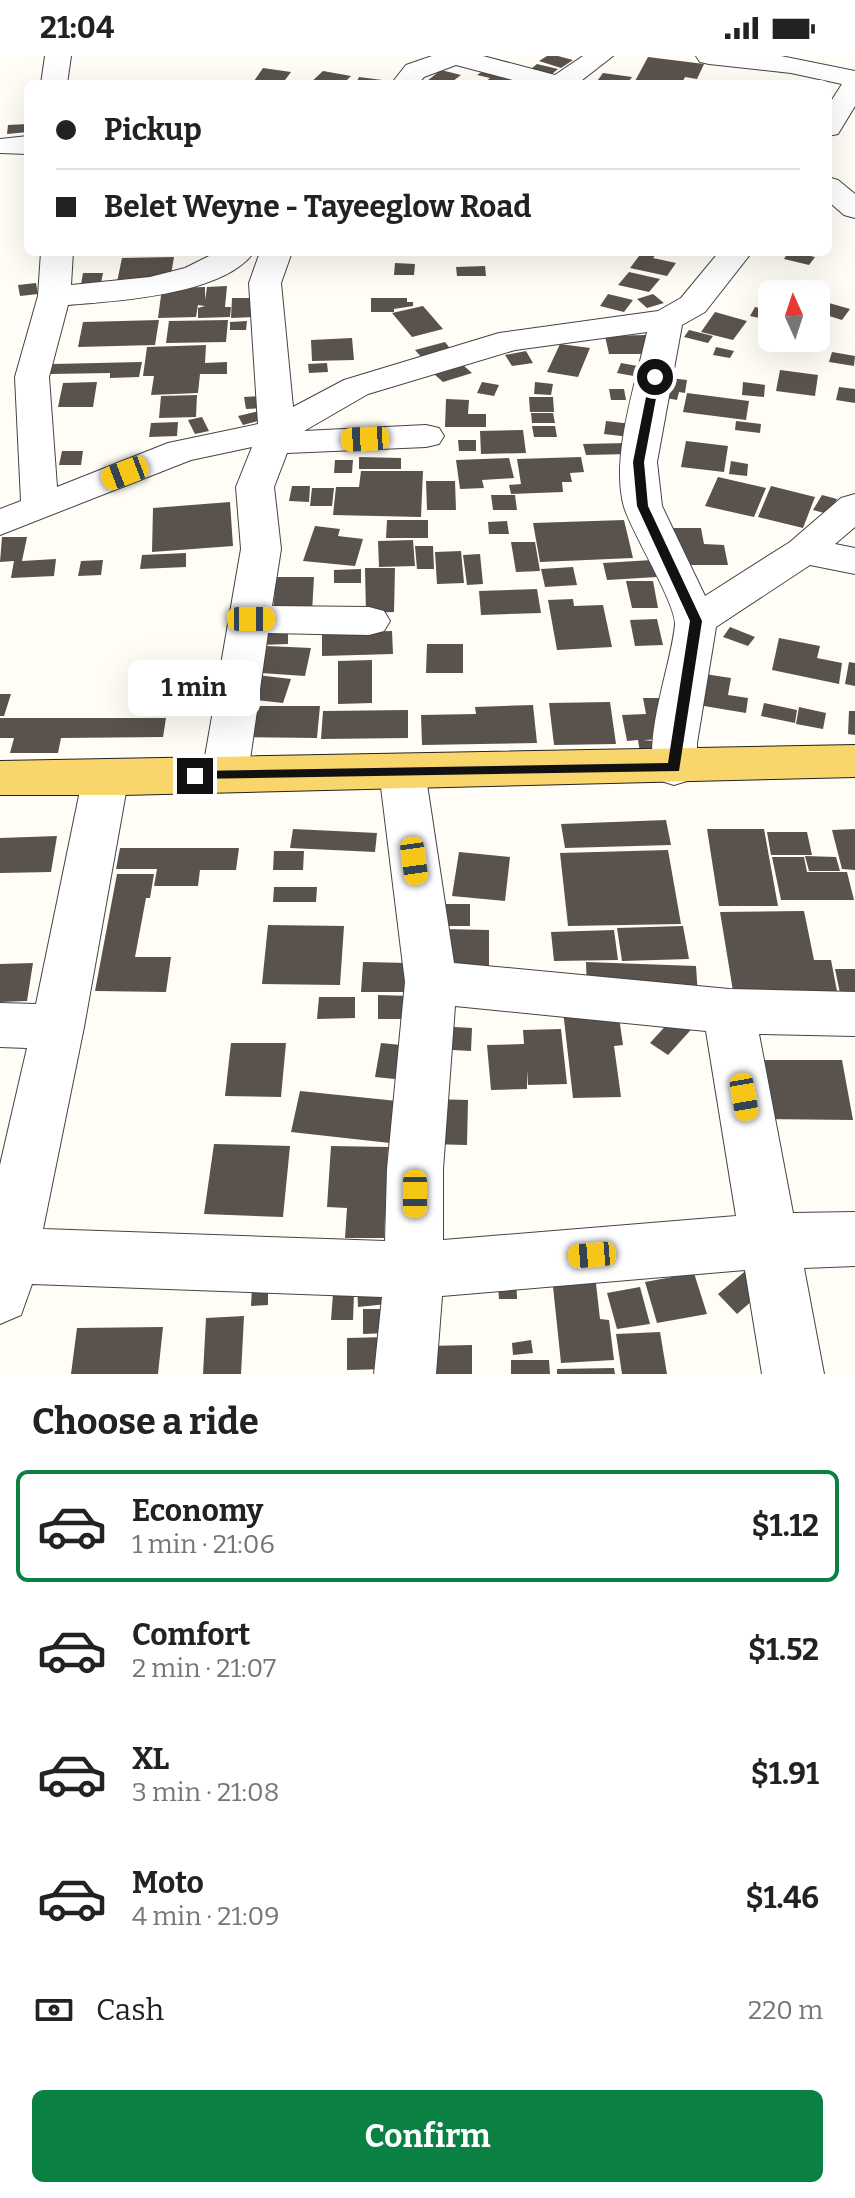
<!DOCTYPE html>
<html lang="en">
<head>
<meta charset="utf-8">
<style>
	:root { --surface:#fff; --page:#f2f2f2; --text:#222; --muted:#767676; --line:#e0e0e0; --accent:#0b8043 }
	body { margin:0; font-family:Bitter,serif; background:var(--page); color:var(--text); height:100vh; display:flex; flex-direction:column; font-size:30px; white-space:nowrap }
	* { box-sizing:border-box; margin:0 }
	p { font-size:26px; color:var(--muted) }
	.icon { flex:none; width:44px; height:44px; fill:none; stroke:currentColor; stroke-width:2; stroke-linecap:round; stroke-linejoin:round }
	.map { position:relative; height:1318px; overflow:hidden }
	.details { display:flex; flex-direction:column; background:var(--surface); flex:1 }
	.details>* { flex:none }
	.guide { position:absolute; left:24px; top:24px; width:808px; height:176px; border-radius:12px; box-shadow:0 8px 32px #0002; display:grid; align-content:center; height:176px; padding:0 32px; background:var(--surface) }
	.needle { width:52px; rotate:357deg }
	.tools { position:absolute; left:758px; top:224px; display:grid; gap:16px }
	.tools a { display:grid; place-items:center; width:72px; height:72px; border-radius:12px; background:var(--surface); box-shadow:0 8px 32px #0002; font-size:40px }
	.end { position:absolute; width:36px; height:36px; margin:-18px; border:10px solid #111; background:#fff; box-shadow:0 0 0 4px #fff }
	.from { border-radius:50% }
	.bubble { position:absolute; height:56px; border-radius:12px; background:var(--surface); box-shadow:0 8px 32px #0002; font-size:26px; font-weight:700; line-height:56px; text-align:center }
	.car { position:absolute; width:24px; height:48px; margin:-24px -12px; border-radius:10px; box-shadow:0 0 6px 2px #0007; background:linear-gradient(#f5c518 24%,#345 0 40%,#f5c518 0 76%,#345 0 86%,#f5c518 0) }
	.guide b { display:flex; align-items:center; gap:28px; height:76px; font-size:30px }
	.guide b+b { border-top:2px solid var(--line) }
	.guide i { width:20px; height:20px; background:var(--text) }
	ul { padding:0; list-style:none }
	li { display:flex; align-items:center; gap:24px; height:112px; margin:0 16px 12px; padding:0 16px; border:4px solid transparent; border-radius:12px }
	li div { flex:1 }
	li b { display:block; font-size:30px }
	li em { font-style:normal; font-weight:700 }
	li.on { border-color:var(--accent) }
	li>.icon { width:72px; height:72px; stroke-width:1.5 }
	h2 { padding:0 32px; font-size:36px; line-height:96px }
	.pay { display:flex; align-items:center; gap:20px; height:88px; padding:0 32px; font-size:30px }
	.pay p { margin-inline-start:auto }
	.button { display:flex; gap:16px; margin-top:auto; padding:16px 32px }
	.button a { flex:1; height:92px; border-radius:12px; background:var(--accent); color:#fff; font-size:32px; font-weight:700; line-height:92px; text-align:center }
	.status { display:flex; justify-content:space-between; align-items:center; height:56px; padding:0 40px; background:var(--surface); direction:ltr }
	.status svg { height:22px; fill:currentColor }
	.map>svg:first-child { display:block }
	.building { fill:#5a524d }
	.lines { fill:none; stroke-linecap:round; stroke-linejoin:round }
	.minor-casing { stroke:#444; stroke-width:2 }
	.major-casing { stroke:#222; stroke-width:2 }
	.minor { fill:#fff; fill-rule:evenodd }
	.major { fill:#f9d66b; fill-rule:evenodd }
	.route { fill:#111 }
</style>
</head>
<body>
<div class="status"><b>21:04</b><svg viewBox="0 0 49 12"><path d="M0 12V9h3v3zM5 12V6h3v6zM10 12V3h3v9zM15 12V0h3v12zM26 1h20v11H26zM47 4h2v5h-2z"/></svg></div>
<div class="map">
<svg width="855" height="1318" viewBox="0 0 855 1318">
	<rect width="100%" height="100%" fill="#fffdf5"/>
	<path class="building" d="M547 0H558L573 4 561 12 539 5Z
		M648 1 704 8 697 23 685 21 683 25 688 28 634 27Z
		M537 8 558 13 546 23 525 18Z
		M263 12 291 16 282 28 254 25Z
		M486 13 522 22 514 28H487L484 27 490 22 477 19Z
		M441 14 461 19 449 28 427 25Z
		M323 15 351 20 343 28H309Z
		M603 17 632 21 627 28H595Z
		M359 21 390 25 388 28 356 27Z
		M28 68V76L7 78 8 69Z
		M642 196 657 197 653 202 676 207 667 220 630 212Z
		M788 196H793L815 201 809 209 784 203Z
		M174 201 170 225 117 226 122 202Z
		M395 207 415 208 414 219H394Z
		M485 210 486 220H457L456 211Z
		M629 216 660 223 649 236 618 229Z
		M83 217H103L101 227 81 228Z
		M36 227 38 238 20 240 18 229Z
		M227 230 225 251H231L230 261 198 262V252L205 250 198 249 196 261 158 262 162 232 205 231V244L207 231Z
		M608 238 633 244 624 256 600 250Z
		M653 238 664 247 647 252 637 243Z
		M232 242H255L254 261 231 262Z
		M371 242H407V246H413V250L394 253V256H371Z
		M822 245 850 253 842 264 816 256Z
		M423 250 443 273 412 281 392 257Z
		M755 251 772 255 769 264 750 260Z
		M715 256 747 265 733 284 701 276Z
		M159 264 155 289 78 291 83 266Z
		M228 264 226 286 166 287 169 265Z
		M247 265 246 274H230V266Z
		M689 274 713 280 708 287 684 281Z
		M646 279 650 298H609L605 280Z
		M352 282 354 304 312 305 311 284Z
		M445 286 452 295 423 303 415 294Z
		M560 288 590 292 578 321 547 316Z
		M206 289 205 307 227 306V318H200L198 337 151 339 154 320H143L147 291Z
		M716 291 734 295 730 302 713 299Z
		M526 295 533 307 512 310 505 299Z
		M832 296 855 300 854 310 829 306Z
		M142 306 139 321 110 322V317L50 318 53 308Z
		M327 307 328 316 309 317 308 308Z
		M621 307 643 311 639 321 617 317Z
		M463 309 472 317 443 326 434 318Z
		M780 314 818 319 815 340 776 335Z
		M670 322 687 324 685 337 679 336 677 344 666 342Z
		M97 326 93 351H58L63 327Z
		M482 326 499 329 494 340 477 337Z
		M535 326 553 328 551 339 534 338Z
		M743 326 765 329 764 341 742 339Z
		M839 331 855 333V347L836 344Z
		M609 333H624L626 344H611Z
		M687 337 749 345 746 364 683 356Z
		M197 339 196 361 159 362 161 340Z
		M262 340 263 352 246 353 244 341Z
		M529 341H553L554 356H530Z
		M446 343 469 344 468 358H486V371H445Z
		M263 354 269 362 243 369 238 360Z
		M531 357H553L555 367H532Z
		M202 361 209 375 195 378 188 364Z
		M606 365 632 368 630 381 604 378Z
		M736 365 761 368 760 377 735 374Z
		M178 366 177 380 149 381 151 367Z
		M532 370H555L557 381H534Z
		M523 374 526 397 481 398 480 375Z
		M458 384H476V395H459Z
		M686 385 728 390 724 416 681 411Z
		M627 387 629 398 586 399 583 388Z
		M62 395H83L81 409H59Z
		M359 401 401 402V413H359Z
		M581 401 584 416 570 417 572 426H562L563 436 511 438 509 429 521 428 517 403Z
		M509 402 514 422 482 424 484 432 460 433 456 404Z
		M335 404H353L352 417H334Z
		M731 405 748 408 747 420 729 418Z
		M361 415H423L421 461 333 459 336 431H359Z
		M718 421 766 432 754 461 705 450Z
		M426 425H455L456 454H427Z
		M292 430H310L309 446 289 445Z
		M771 430 815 441 803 472 758 461Z
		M312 432H334L332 450H310Z
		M491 439H515L517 454H493Z
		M822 439 837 443 828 458 813 454Z
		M230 446 233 490 152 496 153 452Z
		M387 464H428V482H386Z
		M624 464 633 502 540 506 533 467Z
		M507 465 509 478H489L488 466Z
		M315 470 340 473 338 480 363 483 355 510 303 505Z
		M668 472H701L704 488 724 489 728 509H673Z
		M2 481H27L22 505 56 503 54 520 11 522 14 505 0 506Z
		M413 484 415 510 379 511 378 485Z
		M511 486H535L540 515 516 516Z
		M415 490H433L434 513H417Z
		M461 495 464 527 437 528 435 496Z
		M186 497V511L140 513 142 499Z
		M480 498 483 528 467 529 463 499Z
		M103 504 101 519 78 520 81 505Z
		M652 504 657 521 607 524 603 507Z
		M573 511 577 529 545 531 541 513Z
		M365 512H395L394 556 366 557Z
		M361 513V527H334V514Z
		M276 521H314L312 556H273Z
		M626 525H653L658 552H632Z
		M537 533 541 557 481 559 479 535Z
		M573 543 574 550 603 549 612 591 557 594 548 544Z
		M657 563 663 589 635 590 630 564Z
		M730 571 755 581 748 590 723 581Z
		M288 574V588L260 589V575Z
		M392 575 393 598 322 600V577Z
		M779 582 820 590 817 602 842 607 839 628 772 614Z
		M427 588H463V617H426Z
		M267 590 311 592 305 620 261 617Z
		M372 604V647L338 648V605Z
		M849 606 855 607V630L845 628Z
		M698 617 731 622 728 639 748 642 746 657 692 648Z
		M257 619 291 623 283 647 256 644Z
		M0 638H11L4 660H0Z
		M643 642H663L668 683 643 684 653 685 655 696H640L638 684 627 685 622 659 646 658Z
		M610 646 616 688 554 689 549 647Z
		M764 647 797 654 795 667 761 660Z
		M533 649 537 687 422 689 421 659 476 658 475 651Z
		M248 650H320L317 682 244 681Z
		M799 651 826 657 823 673 796 668Z
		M408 654V682L321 683 323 655Z
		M849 655H855V679L848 678Z
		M0 662H166L163 681 61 682 58 697H10L14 682H0Z
		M666 764 671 789 565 792 561 768Z
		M293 773 377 777 375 796 290 792Z
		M707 773H764L778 850H719Z
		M855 773V814L842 813 832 774Z
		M767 776H807L812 799H771Z
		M57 780 51 816 0 817V782Z
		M120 792H239L236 814H200L198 830H154L157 813H116Z
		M668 794 681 868 568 870 560 797Z
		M274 795H304L303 814H273Z
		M459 796 510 801 505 845 452 840Z
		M805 800 836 801 840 815H809Z
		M772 801H804L807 816H847L854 844H781Z
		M117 818H154L150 842H146L135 901H171L166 936 95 935Z
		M274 831H317L316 846H273Z
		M441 848H470V870H441Z
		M804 855 814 904H831L837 935H733L720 856Z
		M268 869 344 870 340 929 262 928Z
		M683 870 689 903 622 905 617 872Z
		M441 873 489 874V912H440Z
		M614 874 618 904 554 905 551 876Z
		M363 906 410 907 409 936H361Z
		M586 906 696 910 698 940 587 936Z
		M33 907 27 945 0 946V908Z
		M835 913H855V942H841Z
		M378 939 411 940V963H378Z
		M319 941H355V962L317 963Z
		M681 953 699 965 668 999 650 987Z
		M618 954 623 989 614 990 621 1041 573 1042 563 955Z
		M437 970 472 972 471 995 435 993Z
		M561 973 567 1028 528 1029 527 1014V1033L491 1034 487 989 524 988 523 974Z
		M231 987H286L281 1041 225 1040Z
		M381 987 401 989 395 1023 375 1021Z
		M741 1004H842L853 1064 750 1063Z
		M300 1035 397 1045 390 1087 291 1076Z
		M432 1043 468 1044 467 1089 429 1088Z
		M214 1088 290 1090 283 1161 204 1158Z
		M331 1090 388 1091 384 1182H345L347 1152 327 1151Z
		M749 1212 768 1231 737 1258 718 1238Z
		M516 1217 517 1243H499L497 1218Z
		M694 1217 707 1258 657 1267 645 1226Z
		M595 1219 600 1263 609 1264 614 1304 561 1307 552 1221Z
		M385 1226 387 1248 358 1251 357 1228Z
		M252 1231H268V1249L251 1250Z
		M640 1231 650 1268 617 1273 607 1237Z
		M333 1238H354L353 1264H331Z
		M363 1253H387L388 1277 363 1278Z
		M244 1260 241 1318H203L206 1262Z
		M163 1271 158 1318H71L77 1272Z
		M660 1276 667 1318H622L616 1278Z
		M387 1281V1313L347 1314V1282Z
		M531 1284 533 1297 513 1299 512 1287Z
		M472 1289V1318H427V1290Z
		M511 1304H549L550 1318H511Z
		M614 1312 615 1318H557V1313Z"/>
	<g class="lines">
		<defs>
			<path id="minor" d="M45 0H71L67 28H41Z
				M432 0H483L555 19 583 0H613L577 28H528L456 9 424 21 418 28H391L406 9Z
				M696 0H781L855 15V50L838 78 828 80V50L842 28 791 17 709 8 700 6Z
				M28 80V98L0 97V83Z
				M828 121 838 124 855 138V162L844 159 828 145Z
				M41 196H73L71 229 150 221 185 212 217 196H254C224 239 117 245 68 249L49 321 57 431 168 387 258 368 249 227 260 196H292L281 227 293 351 344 324 499 277 658 255 681 242 719 196H752L705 256 682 269 657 406 662 450 705 540 790 486 841 442 855 438V471L835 488 855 492V518L810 509 716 571 697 687V712L690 724 674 729 658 724C639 691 672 608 675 568 676 548 632 477 624 451 610 401 636 327 647 276L515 294 368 338 304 375 426 369 439 372 444 380 439 388 426 391 287 397 274 431 281 493 272 550 369 551 384 555 390 565 384 575 369 579 268 577 248 718 241 730 225 735 209 730 202 718 241 493 236 431 252 391 191 404 0 479V453L21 445 15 321 38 240Z
				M402 698 418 703 425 715 454 907 729 933 855 936V980L759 978 793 1157 855 1156V1210L804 1212 824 1318H762L745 1214 442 1240 436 1318H374L382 1241 32 1228 21 1259 0 1268V1109L27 992 0 991V947L36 948 82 725 89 713 105 708 121 713 128 725 84 971 43 1173 385 1185 387 1113 405 926 379 715 386 703ZM455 950 706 975 736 1160 443 1184V1113Z"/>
			<path id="major" d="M855 689V721L123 739H0V705Z"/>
		</defs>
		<use href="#minor" class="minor-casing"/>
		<use href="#major" class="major-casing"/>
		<use href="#minor" class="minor"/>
		<use href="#major" class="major"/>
	</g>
	<path class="route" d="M655 318 660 321 644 406 648 450 702 565 679 715 190 723V716L195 715 668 707 690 565 637 450 633 406 650 321Z"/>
</svg>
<div class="tools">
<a><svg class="needle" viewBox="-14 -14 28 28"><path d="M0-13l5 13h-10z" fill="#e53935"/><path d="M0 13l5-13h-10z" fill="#767676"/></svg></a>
</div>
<i class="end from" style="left:655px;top:321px"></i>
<i class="end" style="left:195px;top:720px"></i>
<div class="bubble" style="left:128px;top:604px;width:132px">1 min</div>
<i class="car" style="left:365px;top:383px;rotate:267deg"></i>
<i class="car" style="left:125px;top:417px;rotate:249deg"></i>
<i class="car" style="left:251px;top:563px;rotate:90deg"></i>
<i class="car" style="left:414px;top:805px;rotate:172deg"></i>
<i class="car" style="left:744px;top:1041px;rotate:170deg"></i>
<i class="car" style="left:415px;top:1138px;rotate:180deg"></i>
<i class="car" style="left:592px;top:1199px;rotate:265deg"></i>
<div class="guide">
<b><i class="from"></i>Pickup</b>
<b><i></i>Belet Weyne - Tayeeglow Road</b>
</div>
</div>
<section class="details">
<h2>Choose a ride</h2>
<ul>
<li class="on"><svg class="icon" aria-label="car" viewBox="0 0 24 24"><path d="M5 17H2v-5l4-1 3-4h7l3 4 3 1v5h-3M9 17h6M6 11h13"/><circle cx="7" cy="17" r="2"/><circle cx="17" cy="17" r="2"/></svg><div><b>Economy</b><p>1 min · 21:06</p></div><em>$1.12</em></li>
<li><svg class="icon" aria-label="car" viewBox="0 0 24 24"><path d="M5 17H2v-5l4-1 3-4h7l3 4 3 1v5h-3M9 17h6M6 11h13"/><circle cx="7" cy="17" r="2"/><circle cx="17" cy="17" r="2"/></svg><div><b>Comfort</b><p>2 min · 21:07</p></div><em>$1.52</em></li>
<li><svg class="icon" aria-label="car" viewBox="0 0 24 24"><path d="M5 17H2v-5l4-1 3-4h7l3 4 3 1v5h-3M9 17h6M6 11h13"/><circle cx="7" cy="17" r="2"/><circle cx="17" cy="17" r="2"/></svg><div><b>XL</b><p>3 min · 21:08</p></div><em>$1.91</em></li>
<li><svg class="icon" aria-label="car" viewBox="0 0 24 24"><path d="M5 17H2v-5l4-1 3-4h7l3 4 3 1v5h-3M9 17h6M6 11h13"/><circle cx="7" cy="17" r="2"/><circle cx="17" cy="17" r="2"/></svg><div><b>Moto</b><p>4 min · 21:09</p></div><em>$1.46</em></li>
</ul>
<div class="pay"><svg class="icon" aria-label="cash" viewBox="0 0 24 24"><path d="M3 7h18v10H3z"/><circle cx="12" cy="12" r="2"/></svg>Cash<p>220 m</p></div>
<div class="button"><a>Confirm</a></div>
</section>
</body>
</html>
